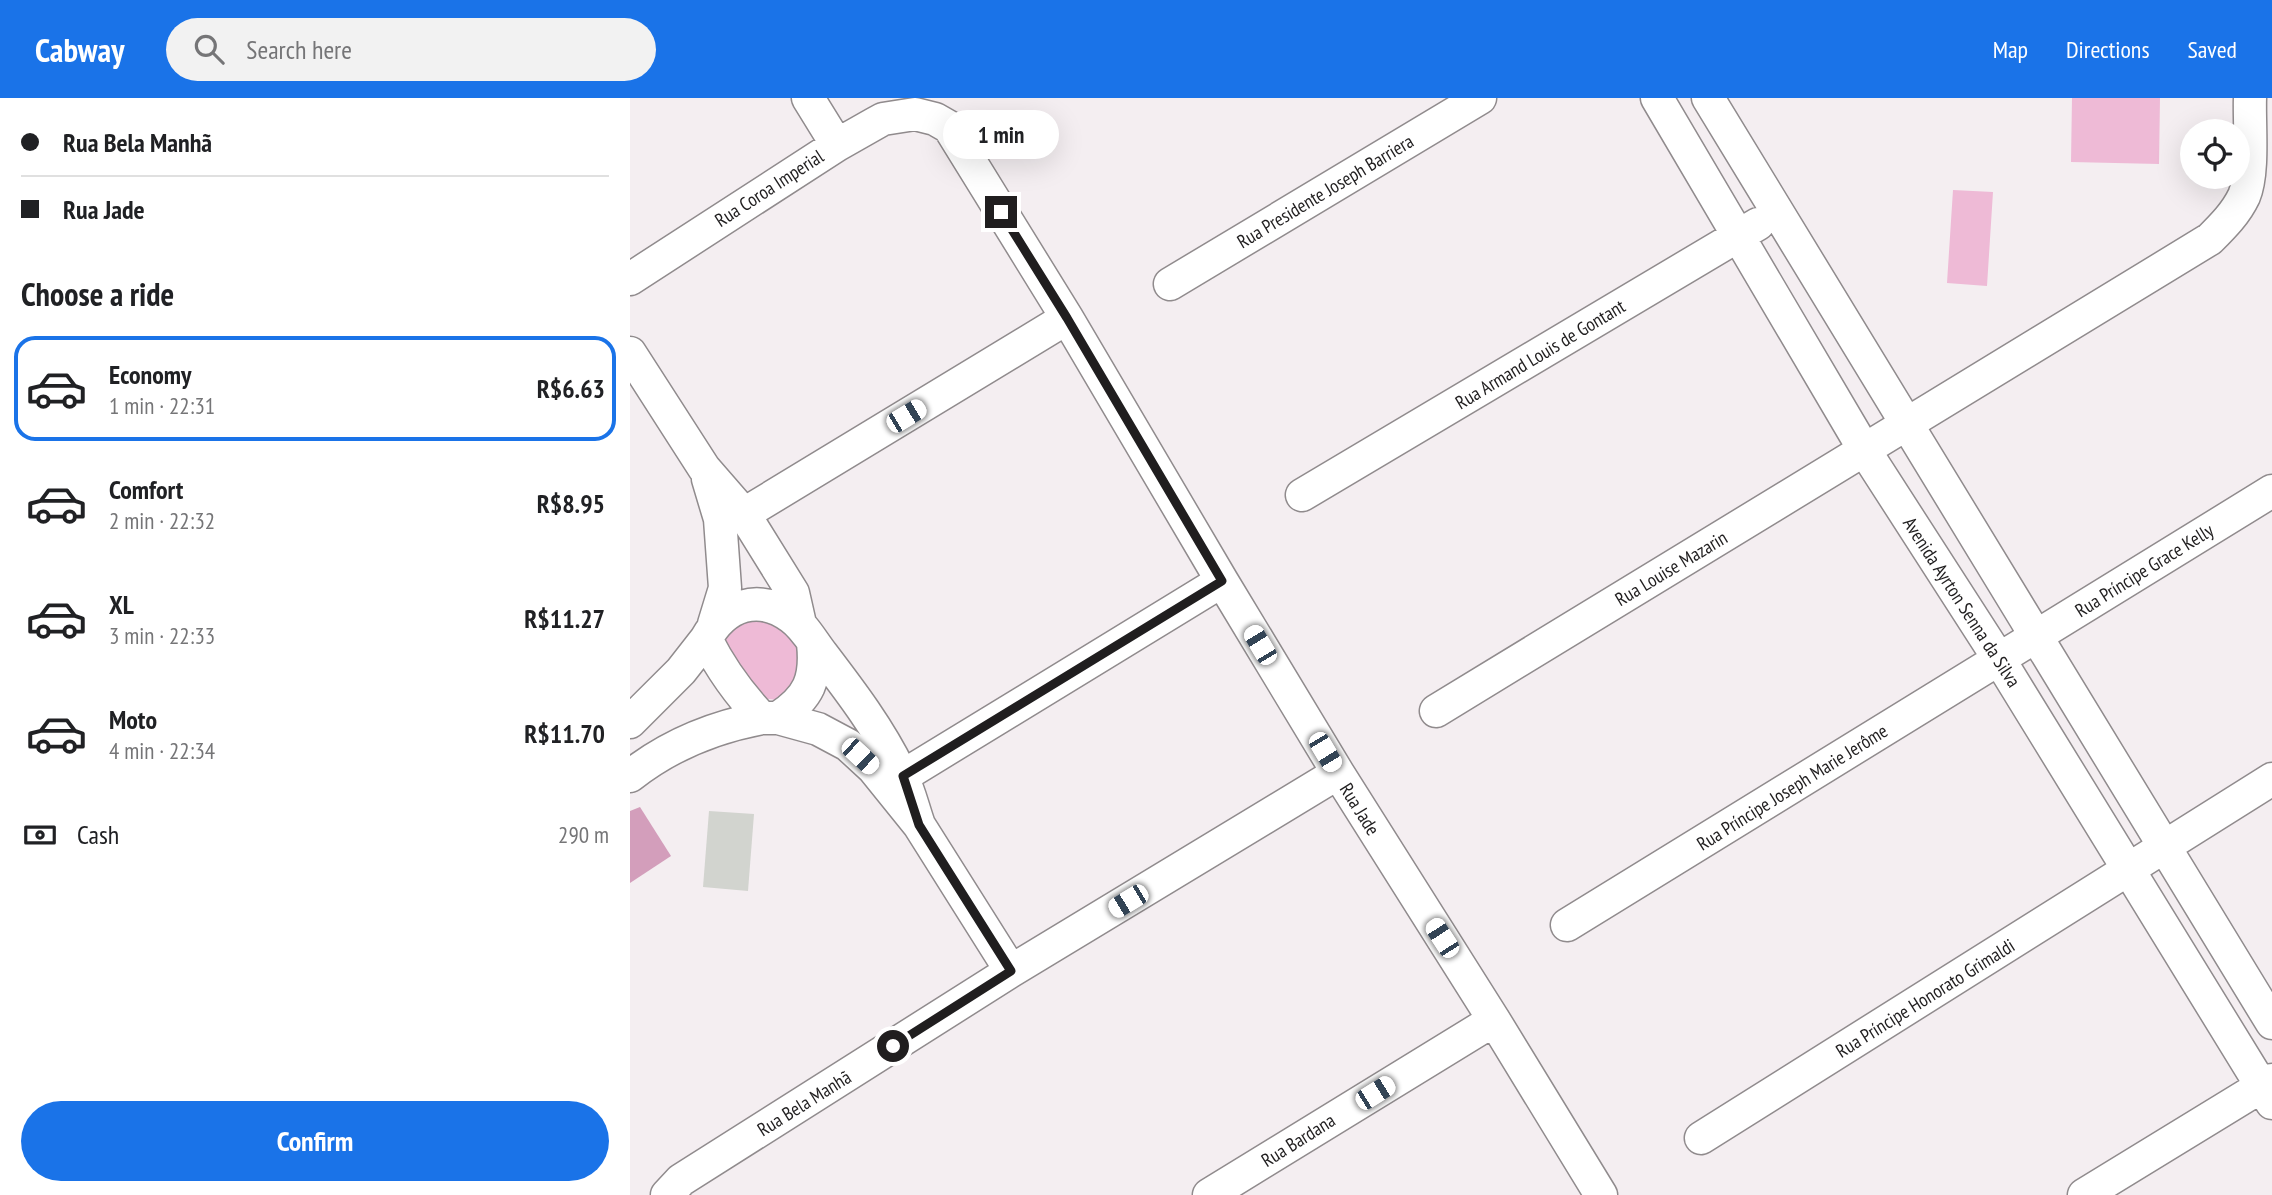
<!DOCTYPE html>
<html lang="en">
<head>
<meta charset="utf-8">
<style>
	:root { --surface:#fff; --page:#f2f2f2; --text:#202124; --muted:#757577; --line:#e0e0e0; --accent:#1a73e8 }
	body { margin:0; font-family:"PT Sans Narrow",sans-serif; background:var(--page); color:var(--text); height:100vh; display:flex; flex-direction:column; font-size:26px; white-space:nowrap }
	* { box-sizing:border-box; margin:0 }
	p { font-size:23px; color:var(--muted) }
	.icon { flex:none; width:38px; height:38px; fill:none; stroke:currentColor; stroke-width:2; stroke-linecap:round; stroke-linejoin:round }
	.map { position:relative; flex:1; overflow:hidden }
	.sheet { display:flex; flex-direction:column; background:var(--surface); width:630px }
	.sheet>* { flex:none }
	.hud { display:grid; align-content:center; height:154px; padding:0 21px; background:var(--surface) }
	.fabs { position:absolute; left:1550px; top:21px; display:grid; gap:14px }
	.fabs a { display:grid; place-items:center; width:70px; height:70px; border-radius:50%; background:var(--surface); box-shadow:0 7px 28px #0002; font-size:35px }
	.end { position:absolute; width:32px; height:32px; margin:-16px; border:9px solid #201e1f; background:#fff; box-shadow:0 0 0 4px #fff }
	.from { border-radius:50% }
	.bubble { position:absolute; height:49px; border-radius:24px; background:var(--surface); box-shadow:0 7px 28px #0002; font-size:23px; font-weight:800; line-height:49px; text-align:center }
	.car { position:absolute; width:21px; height:42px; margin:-21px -10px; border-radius:9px; box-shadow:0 0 5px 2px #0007; background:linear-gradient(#fff 24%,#345 0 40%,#fff 0 76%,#345 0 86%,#fff 0) }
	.hud b { display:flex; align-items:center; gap:24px; height:66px; font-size:26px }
	.hud b+b { border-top:2px solid var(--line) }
	.hud i { width:18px; height:18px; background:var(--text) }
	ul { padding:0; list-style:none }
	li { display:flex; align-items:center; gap:21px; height:105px; margin:0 14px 10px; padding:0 7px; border:4px solid transparent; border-radius:21px }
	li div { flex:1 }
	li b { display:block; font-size:26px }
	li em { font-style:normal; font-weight:800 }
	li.on { border-color:var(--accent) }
	li>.icon { width:63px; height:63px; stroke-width:1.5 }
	h2 { padding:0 21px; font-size:32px; line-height:84px }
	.pay { display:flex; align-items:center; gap:18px; height:77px; padding:0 21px; font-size:26px }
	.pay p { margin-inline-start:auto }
	.cta { display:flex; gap:14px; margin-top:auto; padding:14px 21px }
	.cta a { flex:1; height:80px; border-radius:42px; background:var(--accent); color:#fff; font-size:28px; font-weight:800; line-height:80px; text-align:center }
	header { display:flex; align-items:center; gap:42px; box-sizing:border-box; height:98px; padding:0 35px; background:var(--accent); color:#fff }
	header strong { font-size:33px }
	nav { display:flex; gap:38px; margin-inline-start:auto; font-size:24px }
	.search { width:490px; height:63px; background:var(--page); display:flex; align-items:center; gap:18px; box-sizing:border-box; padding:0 24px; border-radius:38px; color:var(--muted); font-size:26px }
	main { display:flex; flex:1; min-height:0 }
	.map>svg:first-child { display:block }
	.green { fill:#eebad6 }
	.forest { fill:#d39ebb }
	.building { fill:#d2d4cf }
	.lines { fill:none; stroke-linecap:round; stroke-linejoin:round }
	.street-casing { stroke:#908b8d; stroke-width:35 }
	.street { stroke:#fff; stroke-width:32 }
	.route { stroke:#201e1f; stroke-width:9 }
	.labels { text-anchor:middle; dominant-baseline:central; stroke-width:7; stroke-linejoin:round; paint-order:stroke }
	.street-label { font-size:19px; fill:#201e1f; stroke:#fff }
</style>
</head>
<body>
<header>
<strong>Cabway</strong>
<div class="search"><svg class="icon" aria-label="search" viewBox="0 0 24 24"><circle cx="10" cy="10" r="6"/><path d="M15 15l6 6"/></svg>Search here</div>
<nav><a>Map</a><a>Directions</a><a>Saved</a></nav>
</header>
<main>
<section class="sheet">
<div class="hud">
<b><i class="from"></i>Rua Bela Manhã</b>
<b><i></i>Rua Jade</b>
</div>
<h2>Choose a ride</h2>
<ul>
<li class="on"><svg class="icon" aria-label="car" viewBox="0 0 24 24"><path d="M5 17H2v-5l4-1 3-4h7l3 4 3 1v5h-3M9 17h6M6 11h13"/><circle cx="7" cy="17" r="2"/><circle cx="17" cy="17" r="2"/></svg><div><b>Economy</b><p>1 min · 22:31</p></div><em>R$6.63</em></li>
<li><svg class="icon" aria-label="car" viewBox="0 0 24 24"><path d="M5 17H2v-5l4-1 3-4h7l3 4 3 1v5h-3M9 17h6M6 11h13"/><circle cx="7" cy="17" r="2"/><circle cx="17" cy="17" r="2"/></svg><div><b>Comfort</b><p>2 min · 22:32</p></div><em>R$8.95</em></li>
<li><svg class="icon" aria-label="car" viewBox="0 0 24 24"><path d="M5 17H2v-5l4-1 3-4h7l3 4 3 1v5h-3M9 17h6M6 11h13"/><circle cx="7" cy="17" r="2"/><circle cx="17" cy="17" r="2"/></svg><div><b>XL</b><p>3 min · 22:33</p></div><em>R$11.27</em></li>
<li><svg class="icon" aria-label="car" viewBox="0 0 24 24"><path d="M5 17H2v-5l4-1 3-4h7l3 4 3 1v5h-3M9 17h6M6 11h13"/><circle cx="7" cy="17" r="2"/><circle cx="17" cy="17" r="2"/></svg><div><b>Moto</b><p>4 min · 22:34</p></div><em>R$11.70</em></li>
</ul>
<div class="pay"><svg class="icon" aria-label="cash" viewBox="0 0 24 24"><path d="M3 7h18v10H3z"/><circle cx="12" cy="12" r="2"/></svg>Cash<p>290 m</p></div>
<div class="cta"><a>Confirm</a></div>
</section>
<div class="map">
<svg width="1642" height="1097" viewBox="0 0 1642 1097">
	<rect width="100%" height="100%" fill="#f4eef1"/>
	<path class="green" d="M1442 0H1530L1529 66 1441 64Z
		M1323 92 1363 94 1357 188 1317 185Z
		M134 519 155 532 171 557 172 584 156 603 130 600 93 548 104 524Z"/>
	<path class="forest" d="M10 709 41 758 0 785V713Z"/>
	<path class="building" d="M79 713 124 716 118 793 73 789Z"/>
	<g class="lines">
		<defs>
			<path id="street" d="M178 0 207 47
				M1027 0 1235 353 1369 561 1642 1005
				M1078 0 1642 925
				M0 181 207 47 244 26 253 21 285 16 305 21 319 29 437 220 592 483 708 675 864 922 971 1097
				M540 186 850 0
				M0 255 74 370 114 416 163 495 170 526
				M78 381 90 421 95 490 84 526
				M672 397 1128 126
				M114 416 437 220
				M183 545C187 581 179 600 148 620H132C109 596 91 571 76 541 95 507 128 495 161 519 174 528 182 543 192 556 221 594 250 632 271 676 279 692 283 710 289 727
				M806 613 1580 141C1593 128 1606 115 1614 98 1624 75 1619 26 1620 0
				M148 620 188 631 218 647 243 670 289 727 381 873
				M0 624 51 573 76 541
				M0 678C38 648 84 629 132 620
				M273 678 592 483
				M937 827 1642 393
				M1071 1040 1642 681
				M37 1097 51 1082 381 873 708 675
				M579 1097 864 922
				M1454 1097 1642 982"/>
		</defs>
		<use href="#street" class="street-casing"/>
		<use href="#street" class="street"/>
	</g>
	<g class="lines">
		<path class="route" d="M263 948 381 873 289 727 273 678 592 483 437 220 371 114"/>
	</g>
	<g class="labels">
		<g class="street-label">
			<text transform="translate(139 90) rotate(-33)">Rua Coroa Imperial</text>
			<text transform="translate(695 93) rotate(-31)">Rua Presidente Joseph Barriera</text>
			<text transform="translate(910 256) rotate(-31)">Rua Armand Louis de Gontant</text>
			<text transform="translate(1041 470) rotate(-31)">Rua Louise Mazarin</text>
			<text transform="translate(1514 472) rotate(-32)">Rua Príncipe Grace Kelly</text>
			<text transform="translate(1332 504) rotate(57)">Avenida Ayrton Senna da Silva</text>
			<text transform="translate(1162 689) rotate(-32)">Rua Príncipe Joseph Marie Jerôme</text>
			<text transform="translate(730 711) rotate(58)">Rua Jade</text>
			<text transform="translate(1295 900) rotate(-32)">Rua Príncipe Honorato Grimaldi</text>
			<text transform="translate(174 1005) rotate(-32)">Rua Bela Manhã</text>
			<text transform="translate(668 1042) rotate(-32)">Rua Bardana</text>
		</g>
	</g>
</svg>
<div class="fabs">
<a><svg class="icon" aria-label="locate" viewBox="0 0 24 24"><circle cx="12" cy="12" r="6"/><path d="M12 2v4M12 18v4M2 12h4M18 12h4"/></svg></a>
</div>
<i class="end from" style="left:263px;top:948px"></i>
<i class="end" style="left:371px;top:114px"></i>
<div class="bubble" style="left:313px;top:12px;width:116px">1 min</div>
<i class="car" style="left:276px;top:318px;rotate:59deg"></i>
<i class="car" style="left:630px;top:547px;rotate:329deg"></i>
<i class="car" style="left:695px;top:654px;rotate:149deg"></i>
<i class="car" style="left:230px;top:658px;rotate:133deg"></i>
<i class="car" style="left:498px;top:803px;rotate:239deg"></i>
<i class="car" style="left:812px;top:840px;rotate:327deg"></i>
<i class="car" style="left:745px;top:995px;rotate:58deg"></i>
</div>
</main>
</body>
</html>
